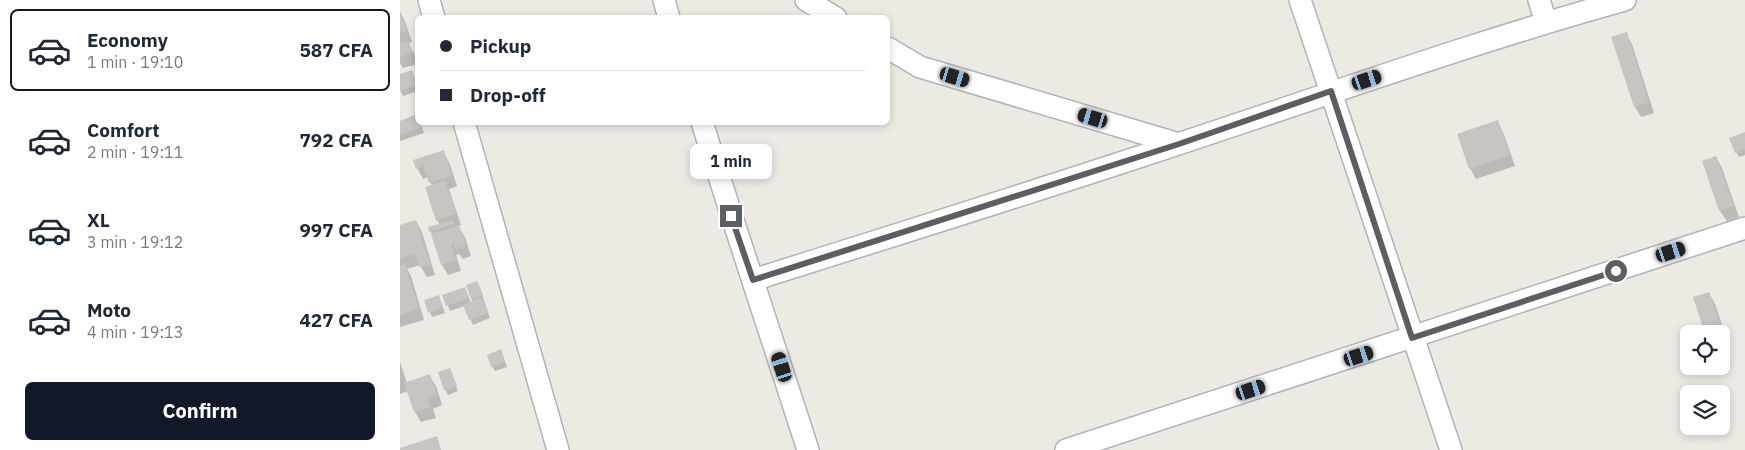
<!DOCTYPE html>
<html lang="en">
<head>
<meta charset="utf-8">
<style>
	:root { --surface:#fff; --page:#f6f6f7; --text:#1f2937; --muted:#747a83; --line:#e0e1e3; --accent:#111827 }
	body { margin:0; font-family:"IBM Plex Sans",sans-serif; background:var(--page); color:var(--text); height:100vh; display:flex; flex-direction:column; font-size:19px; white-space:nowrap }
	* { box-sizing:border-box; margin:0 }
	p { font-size:16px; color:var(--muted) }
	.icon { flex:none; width:28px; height:28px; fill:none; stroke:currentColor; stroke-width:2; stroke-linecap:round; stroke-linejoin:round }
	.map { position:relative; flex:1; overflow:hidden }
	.sheet { display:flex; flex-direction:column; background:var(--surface); width:400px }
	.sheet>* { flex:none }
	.banner { position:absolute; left:15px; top:15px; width:475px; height:110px; border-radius:8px; box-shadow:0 2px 8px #0003; display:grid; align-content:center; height:110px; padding:0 25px; background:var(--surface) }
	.tools { position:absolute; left:1280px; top:325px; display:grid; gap:10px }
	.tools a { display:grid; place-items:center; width:50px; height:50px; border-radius:8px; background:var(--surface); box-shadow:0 2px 8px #0003; font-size:25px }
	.end { position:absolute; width:22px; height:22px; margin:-11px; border:6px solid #5b5f63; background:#fff; box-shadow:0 0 0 2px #fff }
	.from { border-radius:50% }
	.bubble { position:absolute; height:35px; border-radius:8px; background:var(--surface); box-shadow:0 2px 8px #0003; font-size:16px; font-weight:700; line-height:35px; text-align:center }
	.car { position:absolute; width:15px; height:30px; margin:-15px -8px; border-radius:6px; box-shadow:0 0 4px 1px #0007; background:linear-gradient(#222 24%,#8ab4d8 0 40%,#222 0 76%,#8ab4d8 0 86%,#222 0) }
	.banner b { display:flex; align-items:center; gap:18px; height:48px; font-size:19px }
	.banner b+b { border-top:1px solid var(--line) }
	.banner i { width:12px; height:12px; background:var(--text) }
	ul { padding:9px 0 0; list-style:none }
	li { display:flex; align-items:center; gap:15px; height:82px; margin:0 10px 8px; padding:0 15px; border:2px solid transparent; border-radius:8px }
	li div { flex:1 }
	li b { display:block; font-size:19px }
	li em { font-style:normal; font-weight:700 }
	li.active { border-color:var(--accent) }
	li>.icon { width:45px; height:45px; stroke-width:1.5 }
	.button { display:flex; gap:10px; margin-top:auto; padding:10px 25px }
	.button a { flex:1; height:58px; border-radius:8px; background:var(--accent); color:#fff; font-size:20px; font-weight:700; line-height:58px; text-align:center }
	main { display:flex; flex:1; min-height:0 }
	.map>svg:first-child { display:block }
	.shadow { fill:#0003 }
	.building { fill:#c8c4bf }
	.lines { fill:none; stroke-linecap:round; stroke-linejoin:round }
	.minor-casing { stroke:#b0b4b7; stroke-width:24 }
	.minor { stroke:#fff; stroke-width:21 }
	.route { stroke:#5b5f63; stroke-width:6 }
</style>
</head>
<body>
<main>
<section class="sheet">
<ul>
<li class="active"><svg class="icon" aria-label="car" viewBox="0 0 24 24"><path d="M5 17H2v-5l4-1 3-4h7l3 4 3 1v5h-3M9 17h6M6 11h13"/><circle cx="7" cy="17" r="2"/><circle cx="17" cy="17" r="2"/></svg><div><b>Economy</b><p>1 min · 19:10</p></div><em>587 CFA</em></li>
<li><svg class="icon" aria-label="car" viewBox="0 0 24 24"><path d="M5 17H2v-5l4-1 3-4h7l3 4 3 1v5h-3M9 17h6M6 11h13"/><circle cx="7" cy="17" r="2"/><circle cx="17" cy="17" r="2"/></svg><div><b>Comfort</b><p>2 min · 19:11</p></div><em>792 CFA</em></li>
<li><svg class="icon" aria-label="car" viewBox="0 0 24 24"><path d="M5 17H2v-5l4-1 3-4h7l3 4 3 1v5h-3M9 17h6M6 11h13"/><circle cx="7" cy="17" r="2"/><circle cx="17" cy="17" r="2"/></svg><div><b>XL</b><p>3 min · 19:12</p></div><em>997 CFA</em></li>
<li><svg class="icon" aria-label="car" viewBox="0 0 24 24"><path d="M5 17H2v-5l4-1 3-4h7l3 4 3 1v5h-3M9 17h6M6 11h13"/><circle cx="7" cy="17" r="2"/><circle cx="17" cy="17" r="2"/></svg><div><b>Moto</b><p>4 min · 19:13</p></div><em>427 CFA</em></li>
</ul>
<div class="button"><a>Confirm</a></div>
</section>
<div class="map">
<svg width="1345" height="450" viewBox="0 0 1345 450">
	<rect width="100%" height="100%" fill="#ede9e3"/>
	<path class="shadow" d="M0 12 5 21 12 42 8 43 14 53 18 64 3 68 0 63Z
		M1226 34 1232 44 1254 113 1241 117 1235 107 1213 38Z
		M12 71 18 85V91L3 96 0 90V75Z
		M17 116 18 122H20L24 133 0 141V122Z
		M1097 121 1103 132 1115 166 1076 179 1070 168Z
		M1345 133V155L1339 157 1336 152Z
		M43 151 49 162 57 186 49 189 61 225 58 226 65 237 71 256 63 259 59 254 56 255 61 271 48 275 42 265 30 228 40 225 37 220 32 186 28 177 23 179 17 168Z
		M1316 157 1322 168 1339 217 1327 221 1320 211 1304 162Z
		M16 221 22 232 35 275 27 277 20 265 7 269 11 276 24 320 0 327V226Z
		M65 288 71 303 73 301 71 298 80 288 90 318 73 325 65 306 50 311 44 296Z
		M1309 293 1315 304 1327 339 1321 341V334H1306L1294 298Z
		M41 302 45 313 32 317 30 312Z
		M101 351 107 367 95 371 92 366Z
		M0 362 7 383 29 375 36 386 42 405 33 409 36 418 21 422 15 412 8 391 0 394Z
		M50 369 58 391 48 395 45 389Z"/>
	<path class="building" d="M0 11 7 31 0 33Z
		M1227 32 1249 103 1234 107 1211 37Z
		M0 40 2 43 9 41 12 53 0 57Z
		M12 70 18 85 0 91V74Z
		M17 114 18 122H20L22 127 0 135V121Z
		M1098 120 1110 155 1069 169 1057 134Z
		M1345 132V149L1335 153 1329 138Z
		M44 150 52 176 29 183 23 166 16 169 13 160Z
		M1316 156 1334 206 1319 211 1302 161Z
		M45 180 56 214 36 221 25 187Z
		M16 220 30 264 19 267 15 254 0 259V225Z
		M53 220 55 224 29 232 28 227Z
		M59 225 66 246 55 249 53 243 51 244 56 260 41 265 31 234Z
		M5 264 19 309 0 315V266Z
		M77 281 83 295 71 299 66 285Z
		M65 287 69 298 46 306 42 295Z
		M1309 292 1322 328 1305 334 1293 297Z
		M39 295 43 308 28 313 24 300Z
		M82 297 88 313 69 320 63 305Z
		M101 349 105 362 91 367 87 355Z
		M50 368 57 386 44 390 38 372Z
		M30 374 37 395 27 398 31 407 14 412 4 383Z
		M37 436 41 450H0V448Z"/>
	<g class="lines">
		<defs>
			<path id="minor" d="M29 0 34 18
				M264 0 269 18
				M406 0 436 18
				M900 0 1051 450
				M1139 0 1146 22
				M488 48 520 67 779 144
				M64 122 158 450
				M302 122C336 232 373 341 408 450
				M353 280C495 235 637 191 778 144 927 95 1074 42 1225 0
				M666 450 1345 228"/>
		</defs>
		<use href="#minor" class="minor-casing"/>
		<use href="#minor" class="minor"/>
	</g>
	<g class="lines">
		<path class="route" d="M331 216 353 280 779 144 931 91 1012 338 1216 271"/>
	</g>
</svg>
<div class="tools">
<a><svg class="icon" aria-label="locate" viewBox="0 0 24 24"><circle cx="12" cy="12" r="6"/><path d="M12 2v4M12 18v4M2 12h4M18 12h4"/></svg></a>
<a><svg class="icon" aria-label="layers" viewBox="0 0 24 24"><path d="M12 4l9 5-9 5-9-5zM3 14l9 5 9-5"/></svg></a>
</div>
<i class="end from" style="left:1216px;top:271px"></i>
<i class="end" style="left:331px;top:216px"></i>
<div class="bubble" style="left:290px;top:144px;width:82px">1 min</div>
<i class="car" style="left:555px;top:77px;rotate:107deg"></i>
<i class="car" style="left:967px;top:80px;rotate:72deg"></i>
<i class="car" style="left:693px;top:118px;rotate:287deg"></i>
<i class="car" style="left:1271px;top:252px;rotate:72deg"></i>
<i class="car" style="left:959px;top:356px;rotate:72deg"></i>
<i class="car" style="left:382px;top:367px;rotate:342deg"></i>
<i class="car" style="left:851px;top:390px;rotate:72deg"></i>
<div class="banner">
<b><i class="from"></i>Pickup</b>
<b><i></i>Drop-off</b>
</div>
</div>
</main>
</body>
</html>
